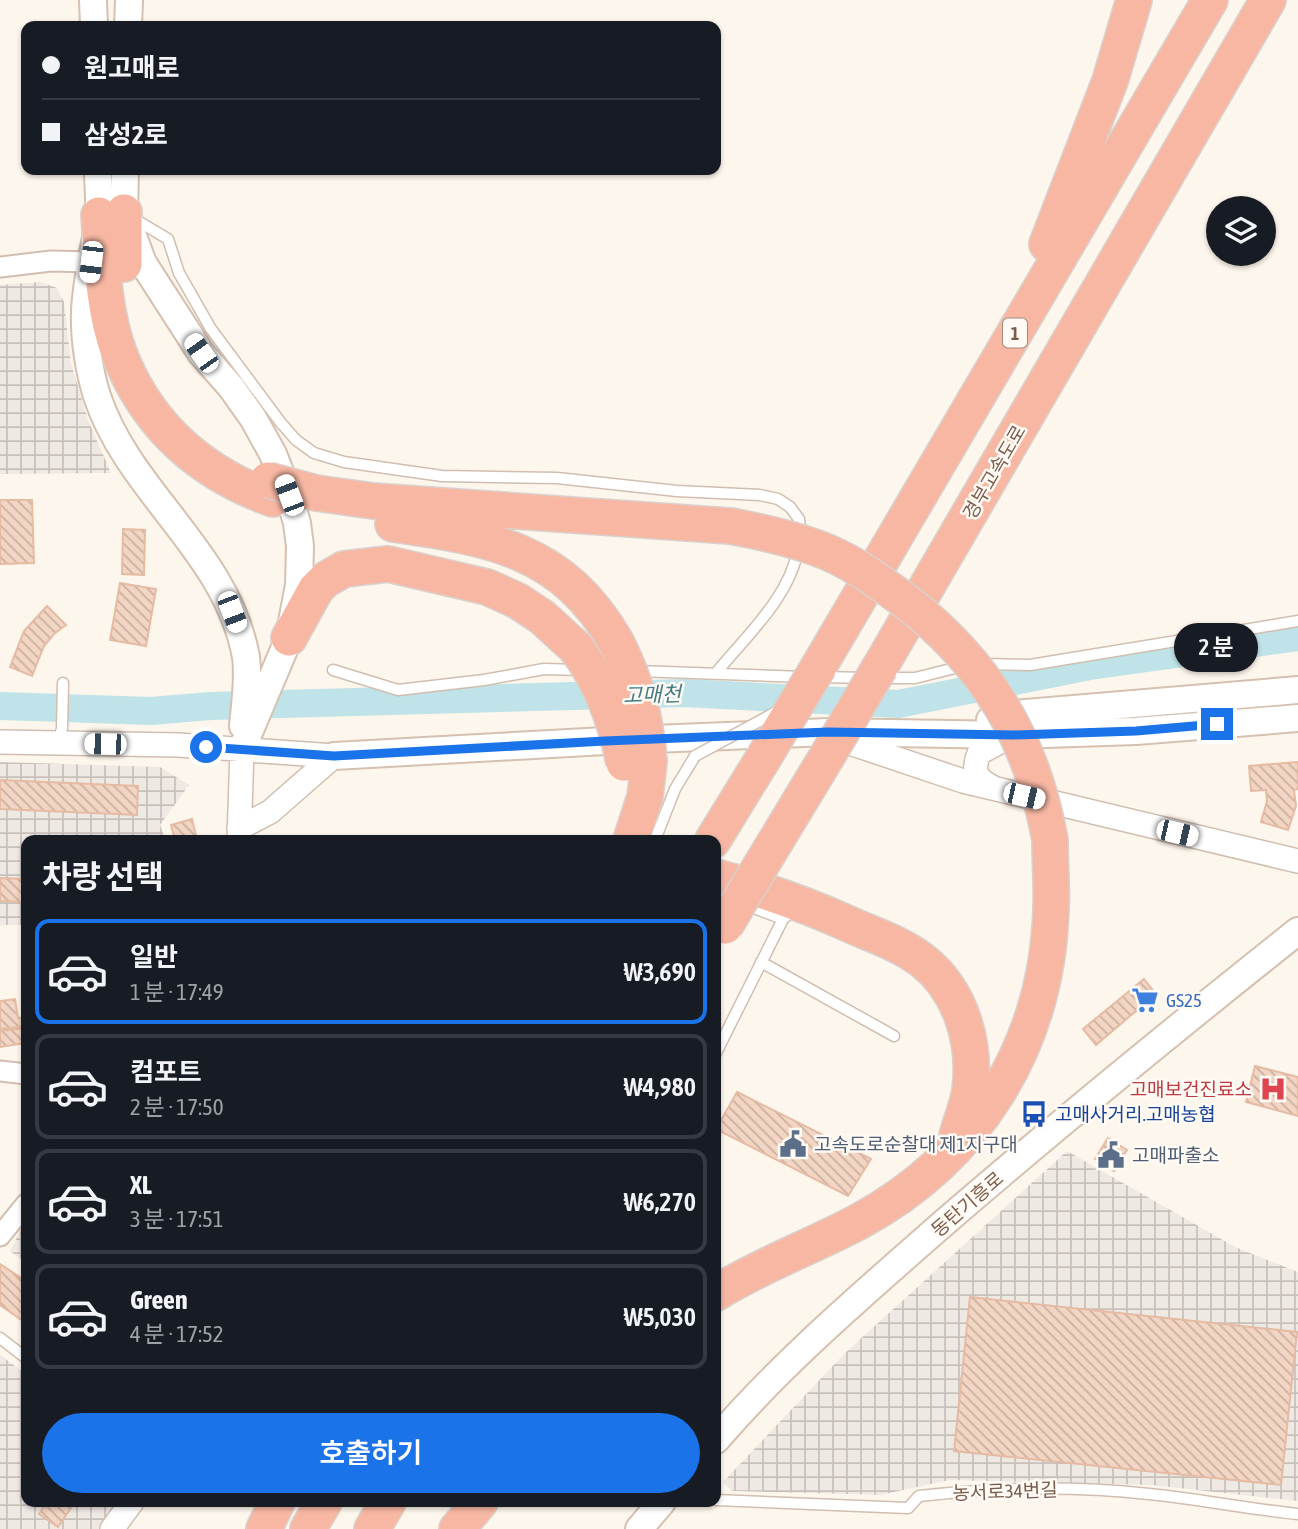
<!DOCTYPE html>
<html lang="ko">
<head>
<meta charset="utf-8">
<style>
	:root { --surface:#171b24; --page:#242831; --text:#f1f3f6; --muted:#9ea1a6; --line:#363941; --accent:#1a73e8 }
	body { margin:0; font-family:"Asap Condensed","Noto Sans KR",sans-serif; background:var(--page); color:var(--text); height:100vh; display:flex; flex-direction:column; font-size:26px; white-space:nowrap }
	* { box-sizing:border-box; margin:0 }
	p { font-size:23px; color:var(--muted) }
	.icon { flex:none; width:38px; height:38px; fill:none; stroke:currentColor; stroke-width:2; stroke-linecap:round; stroke-linejoin:round }
	.map { position:relative; flex:1; overflow:hidden }
	.sheet { position:absolute; left:21px; top:835px; width:700px; height:672px; display:flex; flex-direction:column; background:var(--surface); border-radius:14px; box-shadow:0 2px 5px #0004 }
	.sheet>* { flex:none }
	.guide { position:absolute; left:21px; top:21px; width:700px; height:154px; border-radius:14px; box-shadow:0 2px 5px #0004; display:grid; align-content:center; height:154px; padding:0 21px; background:var(--surface) }
	.controls { position:absolute; left:1206px; top:196px; display:grid; gap:14px }
	.controls a { display:grid; place-items:center; width:70px; height:70px; border-radius:50%; background:var(--surface); box-shadow:0 2px 5px #0004; font-size:35px }
	.end { position:absolute; width:32px; height:32px; margin:-16px; border:9px solid #1a73e8; background:#fff; box-shadow:0 0 0 4px #fff }
	.from { border-radius:50% }
	.bubble { position:absolute; height:49px; border-radius:24px; background:var(--surface); box-shadow:0 2px 5px #0004; font-size:23px; font-weight:600; line-height:49px; text-align:center }
	.car { position:absolute; width:21px; height:42px; margin:-21px -10px; border-radius:9px; box-shadow:0 0 5px 2px #0007; background:linear-gradient(#fff 24%,#345 0 40%,#fff 0 76%,#345 0 86%,#fff 0) }
	.guide b { display:flex; align-items:center; gap:24px; height:66px; font-size:26px }
	.guide b+b { border-top:2px solid var(--line) }
	.guide i { width:18px; height:18px; background:var(--text) }
	ul { padding:0; list-style:none }
	li { display:flex; align-items:center; gap:21px; height:105px; margin:0 14px 10px; padding:0 7px; border:4px solid var(--line); border-radius:14px }
	li div { flex:1 }
	li b { display:block; font-size:26px }
	li em { font-style:normal; font-weight:600 }
	li.selected { border-color:var(--accent) }
	li>.icon { width:63px; height:63px; stroke-width:1.5 }
	h2 { padding:0 21px; font-size:32px; line-height:84px }
	.button { display:flex; gap:14px; margin-top:auto; padding:14px 21px }
	.button a { flex:1; height:80px; border-radius:42px; background:var(--accent); color:#fff; font-size:28px; font-weight:600; line-height:80px; text-align:center }
	.map>svg:first-child { display:block }
	.industrial { fill:url(#industrial-grid) }
	.lines { fill:none; stroke-linecap:round; stroke-linejoin:round }
	.river { stroke:#bfe3e8; stroke-width:28 }
	.building { fill:url(#building-back-hatch); stroke:#e6bba3; stroke-width:2 }
	.service-casing { stroke:#d1beb0; stroke-width:13 }
	.minor-casing { stroke:#d1beb0; stroke-width:23 }
	.tertiary-casing { stroke:#d1beb0; stroke-width:26 }
	.secondary-casing { stroke:#d6c0b0; stroke-width:30 }
	.motorway-casing { stroke:#dad1cd; stroke-width:38 }
	.service { stroke:#fff; stroke-width:10 }
	.minor { stroke:#fff; stroke-width:19 }
	.tertiary { stroke:#fff; stroke-width:23 }
	.secondary { stroke:#fff; stroke-width:26 }
	.motorway { stroke:#f7b7a3; stroke-width:35 }
	.service-bridge-casing { stroke:#d1beb0; stroke-width:13; stroke-linecap:butt }
	.motorway-bridge-casing { stroke:#dad1cd; stroke-width:38; stroke-linecap:butt }
	.service-bridge { stroke:#fff; stroke-width:10 }
	.motorway-bridge { stroke:#f7b7a3; stroke-width:35 }
	.route { stroke:#1a73e8; stroke-width:9 }
	.labels { text-anchor:middle; dominant-baseline:central; stroke-width:5; stroke-linejoin:round; paint-order:stroke }
	.shield { fill:#fffaf3; stroke:#a28b7f; stroke-width:2 }
	.shield-label { font-size:18px; font-weight:bold; fill:#7a5c4d }
	.street-label { font-size:19px; fill:#7a5c4d; stroke:#fffaf3 }
	.shop-label { font-size:19px; fill:#366cbe; stroke:#fffaf3; text-anchor:start }
	.health-label { font-size:19px; fill:#be3a42; stroke:#fffaf3; text-anchor:end }
	.transit-label { font-size:19px; fill:#164399; stroke:#fffaf3; text-anchor:start }
	.service-label { font-size:19px; fill:#4e5e75; stroke:#fffaf3; text-anchor:start }
	.water-label { font-size:21px; font-style:italic; fill:#437c86; stroke:#fffaf3 }
</style>
</head>
<body>
<div class="map">
<svg width="1298" height="1529" viewBox="0 0 1298 1529">
	<defs>
		<pattern id="industrial-grid" width="8" height="8" patternUnits="userSpaceOnUse" patternTransform="scale(1.75)"><rect width="8" height="8" fill="#efe9e4"/><path d="M0 4h8M4 0v8" fill="none" stroke="#c7c0bb"/></pattern>
		<pattern id="building-back-hatch" width="6" height="6" patternUnits="userSpaceOnUse" patternTransform="scale(1.75)"><rect width="6" height="6" fill="#f3d5c3"/><path d="M-1 5l2 2M0 0l6 6M5-1l2 2" fill="none" stroke="#cab0a1"/></pattern>
	</defs>
	<rect width="100%" height="100%" fill="#fdf6ec"/>
	<path class="industrial" d="M40 282 57 288 64 302 71 363 88 420 111 473 0 474V285Z
		M0 762 160 767 189 785 160 825 166 840H26V925H0Z
		M1067 1151 1235 1247 1298 1272V1501L1151 1485 950 1480 880 1495 732 1491 723 1482 844 1354Z
		M26 1219V1263L10 1251Z
		M0 1355 26 1374V1502H120L100 1529H0Z"/>
	<g class="lines">
		<path class="river" d="M0 706 151 711 210 706 684 693 898 704 1090 666 1298 637"/>
	</g>
	<path class="building" d="M0 500H32L34 563 0 564Z
		M123 529 145 530 144 575 122 574Z
		M120 583 156 589 146 646 110 640Z
		M47 606 66 625 54 634 44 646 32 676 10 667 24 631Z
		M1298 762V789L1294 790 1296 806 1288 830 1261 822 1267 801 1266 790 1251 791 1249 766Z
		M0 780 138 786 137 815 0 809Z
		M192 819 197 840H175L171 825Z
		M0 878 26 879V902L0 901Z
		M1144 979 1156 994 1096 1045 1083 1029Z
		M15 999 18 1018 26 1017V1026L0 1029V1001Z
		M26 1028V1043L0 1047V1031Z
		M1255 1066 1298 1077V1116L1246 1102Z
		M737 1092 871 1159 848 1196 716 1129Z
		M1108 1138 1127 1150 1114 1171 1095 1159Z
		M0 1264 26 1281V1323L0 1305Z
		M970 1297 1297 1332 1281 1485 954 1451Z
		M47 1502H75L58 1527 39 1514Z"/>
	<g class="lines">
		<defs>
			<path id="service" d="M131 217 168 239 179 273 211 329 281 423 296 440 314 453 344 462 442 476 557 478 677 491 760 495 778 499 790 507 799 519 801 534
				M982 664 1030 665 1298 621
				M333 670 398 690 484 680 544 669 580 670
				M637 671 804 677
				M716 673C746 636 790 597 798 549
				M822 677 867 678
				M882 678H915L963 666
				M57 742 62 729 63 683
				M655 840 675 789 695 756
				M746 905 783 919
				M761 962 894 1036
				M716 1053 783 919 794 910
				M0 1338 26 1358
				M716 1500 908 1508 919 1496C996 1487 1073 1486 1149 1494 1199 1499 1248 1509 1298 1514"/>
			<path id="minor" d="M0 267 51 261 91 262
				M0 1071 26 1074
				M0 1236 26 1204"/>
			<path id="tertiary" d="M832 734 850 743 963 781 1298 861
				M0 742 178 745 334 756
				M992 787C976 779 972 771 979 753L1013 735
				M239 828 270 812 334 756
				M239 840 242 749
				M112 1529 132 1502"/>
			<path id="secondary" d="M93 0 94 26
				M128 26 129 0
				M98 170C98 185 100 202 99 218 95 249 86 280 85 312 84 338 89 371 97 396 129 493 227 552 246 657 249 679 245 704 243 726
				M125 170 124 212 143 263 201 353 231 387 253 418 273 454 289 495 297 523 300 546 299 585 289 638 242 749
				M990 720 1014 714 1298 690
				M334 756 605 741 828 732 1013 735 1136 731 1298 718
				M716 1440C782 1363 862 1295 938 1228 1056 1126 1176 1028 1298 931
				M639 1529 662 1502"/>
			<path id="motorway" d="M124 212V264
				M99 215C102 261 103 310 119 353 147 426 201 473 273 499
				M1047 244 1110 81 1134 0
				M316 493 373 501 730 526
				M393 524C490 538 563 549 616 642
				M289 638 316 589 325 580 344 569 388 564 487 587 518 601 542 617 576 648
				M819 666 1210 0
				M880 667 1268 0
				M631 840 645 797 649 761
				M713 840 764 757
				M760 867 826 758
				M716 877C765 890 805 904 851 925 876 936 901 944 923 961 961 991 976 1043 970 1090 968 1105 961 1121 957 1136
				M716 1293C761 1265 811 1247 858 1222 977 1158 1047 1045 1051 909 1052 886 1050 863 1050 840
				M264 1529 277 1502
				M308 1529 324 1502
				M372 1529 388 1502
				M457 1529 480 1502"/>
		</defs>
		<use href="#service" class="service-casing"/>
		<use href="#minor" class="minor-casing"/>
		<use href="#tertiary" class="tertiary-casing"/>
		<use href="#secondary" class="secondary-casing"/>
		<use href="#motorway" class="motorway-casing"/>
		<use href="#service" class="service"/>
		<use href="#minor" class="minor"/>
		<use href="#tertiary" class="tertiary"/>
		<use href="#secondary" class="secondary"/>
		<use href="#motorway" class="motorway"/>
		<defs>
			<path id="service-bridge" d="M695 756 778 711"/>
			<path id="motorway-bridge" d="M268 480 316 493
				M730 526C763 532 796 539 827 552 855 564 880 582 904 600 986 662 1032 740 1050 840
				M616 642C636 680 646 719 649 761
				M576 648C602 683 616 721 624 763
				M764 757 819 666
				M826 758 880 667
				M725 926 760 867"/>
		</defs>
		<use href="#service-bridge" class="service-bridge-casing"/>
		<use href="#motorway-bridge" class="motorway-bridge-casing"/>
		<use href="#service-bridge" class="service-bridge"/>
		<use href="#motorway-bridge" class="motorway-bridge"/>
	</g>
	<g class="lines">
		<path class="route" d="M206 747 334 756 605 741 828 732 1013 735 1136 731 1217 724"/>
	</g>
	<defs>
		<symbol id="supermarket-bare" viewBox="-9 -9 18 18"><path d="M-6-5.5h2.5l.6 2H6L4.5 2H-2.5L-4.4-4H-6ZM-1.5 3.2a1.3 1.3 0 1 0 .1 0ZM3 3.2a1.3 1.3 0 1 0 .1 0Z" fill="#3f7fe0" stroke="#fffaf3" stroke-width="2.5" paint-order="stroke"/></symbol>
		<symbol id="hospital-bare" viewBox="-9 -9 18 18"><path d="M-5-5h3v3.5h4V-5h3V5h-3V1.5h-4V5h-3Z" fill="#e0444e" stroke="#fffaf3" stroke-width="2.5" paint-order="stroke"/></symbol>
		<symbol id="bus-bare" viewBox="-9 -9 18 18"><path d="M-5-6H5V4H4V6H2V4H-2V6H-4V4H-5ZM-3.5-4V0h7V-4ZM-3.5 1.2v1.5H-2V1.2ZM2 1.2v1.5H3.5V1.2Z" fill="#1a4fb4" stroke="#fffaf3" stroke-width="2.5" paint-order="stroke"/></symbol>
		<symbol id="civic-bare" viewBox="-9 -9 18 18"><path d="M-.6-6.5H3V-4.5H.6V-3L4-1V1h2V6H-6V1h2V-1L-.6-3ZM-1.2 2.5V6h2.4V2.5Z" fill="#5c6f8a" stroke="#fffaf3" stroke-width="2.5" paint-order="stroke"/></symbol>
	</defs>
	<g fill-rule="evenodd">
		<use href="#supermarket-bare" x="1126" y="981" width="38" height="38"/>
		<use href="#hospital-bare" x="1254" y="1070" width="38" height="38"/>
		<use href="#bus-bare" x="1015" y="1095" width="38" height="38"/>
		<use href="#civic-bare" x="774" y="1125" width="38" height="38"/>
		<use href="#civic-bare" x="1092" y="1136" width="38" height="38"/>
	</g>
	<g class="labels">
		<rect class="shield" x="1003" y="318.5" width="24" height="29" rx="5"/>
		<g class="shield-label">
			<text x="1015" y="333">1</text>
		</g>
		<g class="street-label">
			<text transform="translate(994 472) rotate(-60)">경부고속도로</text>
			<text transform="translate(967 1204) rotate(-41)">동탄기흥로</text>
			<text transform="translate(1005 1491) rotate(-2)">농서로34번길</text>
		</g>
		<g class="shop-label">
			<text x="1166" y="1000">GS25</text>
		</g>
		<g class="health-label">
			<text x="1252" y="1089">고매보건진료소</text>
		</g>
		<g class="transit-label">
			<text x="1055" y="1114">고매사거리.고매농협</text>
		</g>
		<g class="service-label">
			<text x="814" y="1144">고속도로순찰대 제1지구대</text>
			<text x="1132" y="1155">고매파출소</text>
		</g>
		<g class="water-label">
			<text transform="translate(652 694) rotate(-2)">고매천</text>
		</g>
	</g>
</svg>
<div class="controls">
<a><svg class="icon" aria-label="layers" viewBox="0 0 24 24"><path d="M12 4l9 5-9 5-9-5zM3 14l9 5 9-5"/></svg></a>
</div>
<i class="end from" style="left:206px;top:747px"></i>
<i class="end" style="left:1217px;top:724px"></i>
<div class="bubble" style="left:1174px;top:623px;width:84px">2 분</div>
<i class="car" style="left:91px;top:262px;rotate:187deg"></i>
<i class="car" style="left:201px;top:353px;rotate:325deg"></i>
<i class="car" style="left:289px;top:495px;rotate:339deg"></i>
<i class="car" style="left:232px;top:612px;rotate:159deg"></i>
<i class="car" style="left:105px;top:744px;rotate:271deg"></i>
<i class="car" style="left:1024px;top:796px;rotate:103deg"></i>
<i class="car" style="left:1177px;top:833px;rotate:103deg"></i>
<div class="guide">
<b><i class="from"></i>원고매로</b>
<b><i></i>삼성2로</b>
</div>
<section class="sheet">
<h2>차량 선택</h2>
<ul>
<li class="selected"><svg class="icon" aria-label="car" viewBox="0 0 24 24"><path d="M5 17H2v-5l4-1 3-4h7l3 4 3 1v5h-3M9 17h6M6 11h13"/><circle cx="7" cy="17" r="2"/><circle cx="17" cy="17" r="2"/></svg><div><b>일반</b><p>1 분 · 17:49</p></div><em>₩3,690</em></li>
<li><svg class="icon" aria-label="car" viewBox="0 0 24 24"><path d="M5 17H2v-5l4-1 3-4h7l3 4 3 1v5h-3M9 17h6M6 11h13"/><circle cx="7" cy="17" r="2"/><circle cx="17" cy="17" r="2"/></svg><div><b>컴포트</b><p>2 분 · 17:50</p></div><em>₩4,980</em></li>
<li><svg class="icon" aria-label="car" viewBox="0 0 24 24"><path d="M5 17H2v-5l4-1 3-4h7l3 4 3 1v5h-3M9 17h6M6 11h13"/><circle cx="7" cy="17" r="2"/><circle cx="17" cy="17" r="2"/></svg><div><b>XL</b><p>3 분 · 17:51</p></div><em>₩6,270</em></li>
<li><svg class="icon" aria-label="car" viewBox="0 0 24 24"><path d="M5 17H2v-5l4-1 3-4h7l3 4 3 1v5h-3M9 17h6M6 11h13"/><circle cx="7" cy="17" r="2"/><circle cx="17" cy="17" r="2"/></svg><div><b>Green</b><p>4 분 · 17:52</p></div><em>₩5,030</em></li>
</ul>
<div class="button"><a>호출하기</a></div>
</section>
</div>
</body>
</html>
